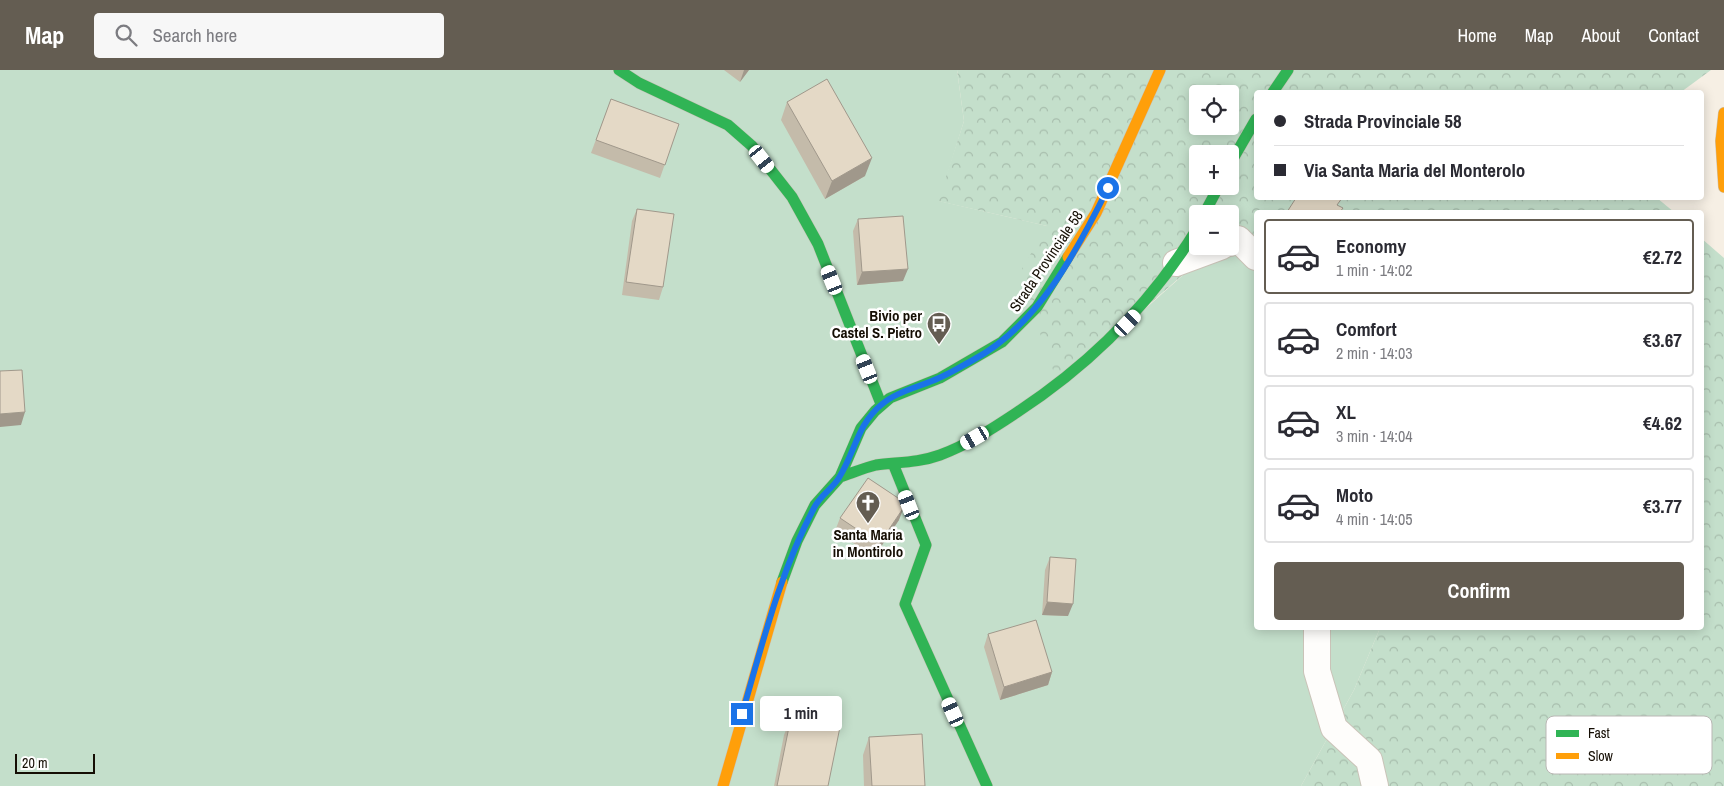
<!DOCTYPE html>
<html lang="en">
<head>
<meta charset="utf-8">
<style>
	:root { --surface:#fff; --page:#f7f7f7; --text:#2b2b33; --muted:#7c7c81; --line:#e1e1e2; --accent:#645d52 }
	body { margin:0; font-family:"Archivo Narrow",sans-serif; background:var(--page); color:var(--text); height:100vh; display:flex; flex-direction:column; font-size:19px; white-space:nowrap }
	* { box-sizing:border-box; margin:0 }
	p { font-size:16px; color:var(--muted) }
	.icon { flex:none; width:28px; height:28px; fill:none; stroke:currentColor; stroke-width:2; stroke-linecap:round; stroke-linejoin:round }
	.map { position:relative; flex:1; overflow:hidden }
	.sheet { position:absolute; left:1254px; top:140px; width:450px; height:420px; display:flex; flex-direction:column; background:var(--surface); border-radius:5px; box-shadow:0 2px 12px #0003 }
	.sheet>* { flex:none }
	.guide { position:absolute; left:1254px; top:20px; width:450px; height:110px; border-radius:5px; box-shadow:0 2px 12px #0003; display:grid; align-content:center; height:110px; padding:0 20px; background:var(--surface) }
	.fabs { position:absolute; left:1189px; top:15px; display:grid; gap:10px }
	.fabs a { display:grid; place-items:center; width:50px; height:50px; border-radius:5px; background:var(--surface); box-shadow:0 2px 12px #0003; font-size:25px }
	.scale { position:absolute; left:15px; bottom:12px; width:80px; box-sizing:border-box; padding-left:5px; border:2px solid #150e04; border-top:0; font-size:14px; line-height:18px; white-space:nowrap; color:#150e04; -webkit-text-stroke:4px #fff; paint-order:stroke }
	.end { position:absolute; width:22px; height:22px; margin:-11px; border:6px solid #1a73e8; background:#fff; box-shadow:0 0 0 2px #fff }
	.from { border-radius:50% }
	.bubble { position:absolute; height:35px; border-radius:5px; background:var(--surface); box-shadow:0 2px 12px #0003; font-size:16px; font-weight:700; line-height:35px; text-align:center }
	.car { position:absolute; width:15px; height:30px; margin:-15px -8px; border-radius:6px; box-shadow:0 0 4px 1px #0007; background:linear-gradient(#fff 24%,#345 0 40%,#fff 0 76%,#345 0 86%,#fff 0) }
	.guide b { display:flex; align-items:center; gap:18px; height:48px; font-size:19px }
	.guide b+b { border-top:1px solid var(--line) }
	.guide i { width:12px; height:12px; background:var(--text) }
	ul { padding:9px 0 0; list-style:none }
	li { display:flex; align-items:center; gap:15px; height:75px; margin:0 10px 8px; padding:0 10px; border:2px solid var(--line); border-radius:5px }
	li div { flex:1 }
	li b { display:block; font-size:19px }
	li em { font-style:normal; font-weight:700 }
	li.selected { border-color:var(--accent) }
	li>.icon { width:45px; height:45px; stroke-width:1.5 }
	.cta { display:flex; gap:10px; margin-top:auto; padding:10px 20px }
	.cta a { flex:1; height:58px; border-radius:5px; background:var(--accent); color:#fff; font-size:20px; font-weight:700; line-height:58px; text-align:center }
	header { display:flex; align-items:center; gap:30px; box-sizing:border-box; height:70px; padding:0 25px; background:var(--accent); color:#fff }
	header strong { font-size:24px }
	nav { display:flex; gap:28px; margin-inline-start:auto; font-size:18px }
	.search { width:350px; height:45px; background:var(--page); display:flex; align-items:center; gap:12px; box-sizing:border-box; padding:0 18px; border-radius:5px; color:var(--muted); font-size:19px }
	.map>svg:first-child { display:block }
	.green { fill:#c4dfcb }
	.forest { fill:url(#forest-crowns); fill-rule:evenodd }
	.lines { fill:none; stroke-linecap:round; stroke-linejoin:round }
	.street-casing { stroke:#cac3b8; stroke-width:28 }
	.fast-casing { stroke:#cac3b8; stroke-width:12 }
	.slow-casing { stroke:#cac3b8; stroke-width:12 }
	.street { stroke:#fefdfb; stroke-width:26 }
	.fast { stroke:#30b455; stroke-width:11 }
	.slow { stroke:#ff9f0a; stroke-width:11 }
	.wall { fill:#c4bbaa }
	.shaded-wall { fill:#a0988b }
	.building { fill:#e4d9c6; stroke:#a0988b }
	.route { stroke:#1a73e8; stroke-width:6 }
	.labels { text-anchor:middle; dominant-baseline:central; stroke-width:5; stroke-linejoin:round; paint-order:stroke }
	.street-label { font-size:15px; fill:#150e04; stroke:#fff }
	.poi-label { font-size:15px; font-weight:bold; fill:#150e04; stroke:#fff; text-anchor:end }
	.key { fill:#fff; stroke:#b9b7b4; stroke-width:1 }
	.key-label { font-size:14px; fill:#150e04 }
</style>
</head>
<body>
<header>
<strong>Map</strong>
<div class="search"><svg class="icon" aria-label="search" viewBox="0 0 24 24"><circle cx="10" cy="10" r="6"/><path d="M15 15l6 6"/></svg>Search here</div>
<nav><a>Home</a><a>Map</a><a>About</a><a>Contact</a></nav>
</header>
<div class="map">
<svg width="1724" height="716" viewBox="0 0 1724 716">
	<defs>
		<pattern id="forest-crowns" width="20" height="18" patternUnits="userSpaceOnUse" patternTransform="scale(1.25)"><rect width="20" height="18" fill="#c4dfcb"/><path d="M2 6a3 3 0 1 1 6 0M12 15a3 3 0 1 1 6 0" fill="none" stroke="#a8bead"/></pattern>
	</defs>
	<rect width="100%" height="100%" fill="#f6efe4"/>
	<path class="green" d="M0 0H957L964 51 939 131 1047 156 1118 263 1209 182 1256 187V558H1380L1354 620 1301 716H0Z"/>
	<path class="forest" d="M957 0H1711L1681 22H1256V128H1657L1674 142H1256V187L1230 173V144H1198L1209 182 1058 314 1019 204 1047 156 938 131 964 51ZM1198 24H1230V56H1198ZM1198 84H1230V116H1198Z
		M1701 168 1724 188V716H1301L1354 620 1380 558H1701Z"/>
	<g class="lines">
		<defs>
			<path id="street" d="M1230 173 1238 169 1256 187
				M1176 193 1222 176
				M1317 558V601L1334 658 1369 690 1375 716"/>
			<path id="fast" d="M619 0 639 13 728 55 752 76 792 127 818 174 881 334
				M1273 22 1288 0
				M1230 94 1256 49
				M1204 144 1219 116
				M894 396 926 475 905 534 987 716
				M840 407C852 403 864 398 876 395 898 392 918 393 940 385 967 375 992 359 1016 343 1091 294 1152 233 1198 157
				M782 512 797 471 815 435 840 407 861 358 875 341 890 328 940 308 1002 272 1037 237 1068 187"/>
			<path id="slow" d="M1724 43 1721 71 1724 117
				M1068 187 1096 143 1160 0
				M723 716 782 512"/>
		</defs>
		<use href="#street" class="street-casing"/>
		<use href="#fast" class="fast-casing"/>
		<use href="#slow" class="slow-casing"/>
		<use href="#street" class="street"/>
		<use href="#fast" class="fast"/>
		<use href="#slow" class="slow"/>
	</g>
	<path class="wall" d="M724 0H749L740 12Z
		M611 29 679 54 660 108 591 83Z
		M787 32 865 106 825 129 781 50Z
		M637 139 663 217 659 230 622 225 632 151Z
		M858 149 903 211 857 215 853 161Z
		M840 448 899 450 874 487 835 461Z
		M1050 487 1068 546 1042 545 1045 500Z
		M988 564 1052 602 1048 615 1000 630 984 577Z
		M791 647 828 716H774L784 665Z
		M869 667 925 716H864L863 685Z"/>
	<path class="shaded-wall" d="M744 0H749L740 12Z
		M872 88 865 106 825 129 832 111Z
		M908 199 903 211 857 215 862 202Z
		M25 342 21 355 0 357V344Z
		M904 437 899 450 874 487 879 474Z
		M1047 532 1073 534 1068 546 1042 545Z
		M1052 602 1048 615 1000 630 1004 617Z"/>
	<path class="building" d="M827 9 872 88 832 111 787 32Z
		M611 29 679 54 665 95 596 70Z
		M1296 128H1342L1337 135 1343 138 1340 142H1287Z
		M637 139 674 144 663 217 626 212Z
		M903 146 908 199 862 202 858 149Z
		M22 300 25 342 0 344V301Z
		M868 408 901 430 904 437 879 474 840 448Z
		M1050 487 1076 489 1073 534 1047 532Z
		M1036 550 1052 602 1004 617 988 564Z
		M791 647 840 657 828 716H777Z
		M922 664 925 716H872L869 667Z"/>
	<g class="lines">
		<path class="route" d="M742 644C762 575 780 502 814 438 820 425 834 418 840 406 855 381 858 354 881 335 897 321 920 317 939 308 951 303 962 296 973 290 1038 255 1076 183 1108 118"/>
	</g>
	<defs>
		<symbol id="bus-pin" viewBox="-11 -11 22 30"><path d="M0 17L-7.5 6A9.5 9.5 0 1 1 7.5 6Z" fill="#645d52" stroke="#fff"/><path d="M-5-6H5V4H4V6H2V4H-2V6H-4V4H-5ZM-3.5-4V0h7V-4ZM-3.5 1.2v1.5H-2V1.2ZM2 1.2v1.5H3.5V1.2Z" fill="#fff"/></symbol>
		<symbol id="church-pin" viewBox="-11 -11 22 30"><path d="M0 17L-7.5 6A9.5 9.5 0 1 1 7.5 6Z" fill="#645d52" stroke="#fff"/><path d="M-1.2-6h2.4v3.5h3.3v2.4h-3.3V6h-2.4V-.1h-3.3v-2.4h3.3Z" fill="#fff"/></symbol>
	</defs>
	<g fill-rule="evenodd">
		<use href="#bus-pin" x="925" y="240" width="28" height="38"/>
		<use href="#church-pin" x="854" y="419" width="28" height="38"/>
	</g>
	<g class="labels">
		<g class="street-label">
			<text transform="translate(1046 191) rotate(-56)">Strada Provinciale 58</text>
		</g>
		<g class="poi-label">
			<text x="922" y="245">Bivio per<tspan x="922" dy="17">Castel S. Pietro</tspan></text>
			<text x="868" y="464" text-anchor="middle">Santa Maria<tspan x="868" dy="17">in Montirolo</tspan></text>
		</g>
	</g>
	<rect x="1546" y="646" width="166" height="58" rx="8" class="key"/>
	<rect x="1556" y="660" width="23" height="7" fill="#30b455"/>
	<rect x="1556" y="683" width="23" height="6" fill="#ff9f0a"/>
	<g class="key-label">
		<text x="1588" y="668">Fast</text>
		<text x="1588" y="691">Slow</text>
	</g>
</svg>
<div class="fabs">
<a><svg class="icon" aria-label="locate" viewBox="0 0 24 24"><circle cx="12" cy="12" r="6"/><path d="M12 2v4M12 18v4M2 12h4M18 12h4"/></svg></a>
<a>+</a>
<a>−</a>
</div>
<div class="scale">20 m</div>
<i class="end from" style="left:1108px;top:118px"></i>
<i class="end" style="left:742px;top:644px"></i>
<div class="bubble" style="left:760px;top:626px;width:82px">1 min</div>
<i class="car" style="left:762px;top:89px;rotate:142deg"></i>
<i class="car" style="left:832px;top:210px;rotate:338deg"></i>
<i class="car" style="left:1128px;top:253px;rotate:44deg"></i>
<i class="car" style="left:867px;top:299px;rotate:338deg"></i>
<i class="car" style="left:975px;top:368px;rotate:240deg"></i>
<i class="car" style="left:909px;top:435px;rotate:339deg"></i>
<i class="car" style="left:953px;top:642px;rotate:336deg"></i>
<div class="guide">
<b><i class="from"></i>Strada Provinciale 58</b>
<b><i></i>Via Santa Maria del Monterolo</b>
</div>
<section class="sheet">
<ul>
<li class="selected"><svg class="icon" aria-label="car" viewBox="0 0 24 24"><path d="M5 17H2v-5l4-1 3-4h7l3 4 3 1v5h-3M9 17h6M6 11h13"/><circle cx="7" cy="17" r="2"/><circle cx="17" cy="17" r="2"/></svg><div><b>Economy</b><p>1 min · 14:02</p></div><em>€2.72</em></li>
<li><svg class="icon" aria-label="car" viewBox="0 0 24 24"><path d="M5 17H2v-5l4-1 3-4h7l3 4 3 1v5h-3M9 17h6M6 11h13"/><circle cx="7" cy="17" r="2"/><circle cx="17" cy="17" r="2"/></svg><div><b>Comfort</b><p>2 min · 14:03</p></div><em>€3.67</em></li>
<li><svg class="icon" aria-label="car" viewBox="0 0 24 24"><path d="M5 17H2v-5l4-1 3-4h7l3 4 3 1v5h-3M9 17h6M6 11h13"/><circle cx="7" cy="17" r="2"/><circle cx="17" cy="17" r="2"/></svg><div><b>XL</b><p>3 min · 14:04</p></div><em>€4.62</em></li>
<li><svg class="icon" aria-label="car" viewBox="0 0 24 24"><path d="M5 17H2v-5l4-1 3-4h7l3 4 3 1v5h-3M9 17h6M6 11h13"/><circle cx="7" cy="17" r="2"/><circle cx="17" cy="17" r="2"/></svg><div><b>Moto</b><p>4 min · 14:05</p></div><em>€3.77</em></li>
</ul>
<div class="cta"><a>Confirm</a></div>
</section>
</div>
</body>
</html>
